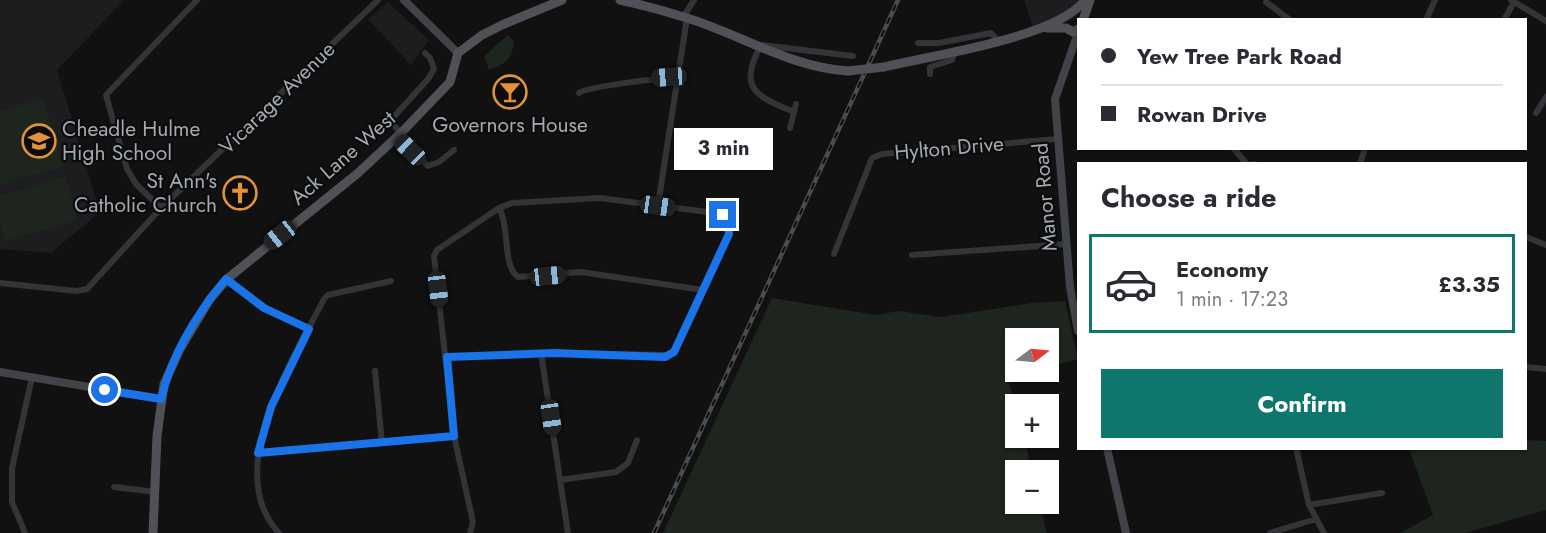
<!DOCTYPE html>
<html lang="en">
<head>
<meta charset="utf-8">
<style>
	:root { --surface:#fff; --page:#f2f2f3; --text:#2b2b33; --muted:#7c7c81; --line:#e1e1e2; --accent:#0f766e }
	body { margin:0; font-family:Jost,sans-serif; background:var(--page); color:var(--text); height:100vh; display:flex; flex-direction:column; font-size:22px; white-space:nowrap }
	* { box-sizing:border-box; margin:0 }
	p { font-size:20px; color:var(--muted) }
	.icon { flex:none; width:33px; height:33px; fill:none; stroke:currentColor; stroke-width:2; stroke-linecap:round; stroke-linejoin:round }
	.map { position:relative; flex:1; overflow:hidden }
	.details { position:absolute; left:1077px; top:162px; width:450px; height:288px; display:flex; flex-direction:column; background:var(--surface); border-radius:0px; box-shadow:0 2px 4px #0004 }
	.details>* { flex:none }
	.top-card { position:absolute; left:1077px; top:18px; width:450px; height:132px; border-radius:0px; box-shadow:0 2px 4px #0004; display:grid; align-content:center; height:132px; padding:0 24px; background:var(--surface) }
	.needle { width:39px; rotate:74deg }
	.buttons { position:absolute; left:1005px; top:328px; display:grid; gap:12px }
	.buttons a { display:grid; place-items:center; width:54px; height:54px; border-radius:0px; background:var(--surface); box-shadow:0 2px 4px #0004; font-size:30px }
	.end { position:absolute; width:27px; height:27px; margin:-14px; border:8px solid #1a73e8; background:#fff; box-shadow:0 0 0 3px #fff }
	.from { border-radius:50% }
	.bubble { position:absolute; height:42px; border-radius:0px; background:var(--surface); box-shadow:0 2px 4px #0004; font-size:20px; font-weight:700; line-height:42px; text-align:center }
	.car { position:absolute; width:18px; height:36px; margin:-18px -9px; border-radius:8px; box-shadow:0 0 4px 2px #0007; background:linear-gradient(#222 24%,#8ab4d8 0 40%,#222 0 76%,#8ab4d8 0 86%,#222 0) }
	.top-card b { display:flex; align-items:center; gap:21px; height:57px; font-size:22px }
	.top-card b+b { border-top:2px solid var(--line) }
	.top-card i { width:15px; height:15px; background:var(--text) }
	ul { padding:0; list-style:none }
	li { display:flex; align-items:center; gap:18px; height:99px; margin:0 12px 9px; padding:0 12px; border:3px solid transparent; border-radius:0px }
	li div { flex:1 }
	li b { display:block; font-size:22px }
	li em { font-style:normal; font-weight:700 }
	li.selected { border-color:var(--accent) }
	li>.icon { width:54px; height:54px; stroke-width:1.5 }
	h2 { padding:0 24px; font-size:27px; line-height:72px }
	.button { display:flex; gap:12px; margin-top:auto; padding:12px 24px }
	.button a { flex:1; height:69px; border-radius:0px; background:var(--accent); color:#fff; font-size:24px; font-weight:700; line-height:69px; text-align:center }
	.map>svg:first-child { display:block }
	.built { fill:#1d1d1f }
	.green { fill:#1e241e }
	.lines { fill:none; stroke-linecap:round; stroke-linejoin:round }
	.street { stroke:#323437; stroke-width:6 }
	.secondary { stroke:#404347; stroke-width:8 }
	.primary { stroke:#4f5156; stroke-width:9 }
	.rail-casing { stroke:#494c50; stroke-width:4.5 }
	.rail { stroke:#0c0c0d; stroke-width:2; stroke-dasharray:7; stroke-linecap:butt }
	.primary-bridge { stroke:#4f5156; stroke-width:9 }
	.route { stroke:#1a73e8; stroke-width:8 }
	.labels { text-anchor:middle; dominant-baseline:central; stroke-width:4.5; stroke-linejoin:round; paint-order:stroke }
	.street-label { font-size:21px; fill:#a3aab2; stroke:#0c0c0d }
	.poi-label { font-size:21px; fill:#a3aab2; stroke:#0c0c0d }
</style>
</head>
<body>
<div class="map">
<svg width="1546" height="533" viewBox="0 0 1546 533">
	<rect width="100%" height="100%" fill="#111112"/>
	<path class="built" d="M0 0H124L57 70 100 212 51 253 0 249Z
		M1024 0H1077L1080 4 1076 8 1033 27Z
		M388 2 429 40 411 65 368 19Z"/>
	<path class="green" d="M508 35 514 42C512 60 505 64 489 70L484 56Z
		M43 98 63 167 0 185V111Z
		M66 176 78 220 5 241 0 224V195Z
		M772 298 876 315 898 311 941 317 1032 303 1065 301 1078 359 1049 367 1048 339H1016V372H1030L1008 378 1015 406 1016 438H1024L1032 471H1016V504H1040L1047 533H663Z
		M1526 440 1546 441V510L1465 533H1400L1433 515 1409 449 1526 448Z"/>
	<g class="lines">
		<path class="street" d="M1511 0 1546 21
			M1266 2 1290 20
			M683 17 694 0
			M1426 20 1435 0
			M1504 20 1514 2
			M918 43H939L991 33 997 40
			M930 74V67L952 60 955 50
			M579 93C586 87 664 77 676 78
			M794 112C755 96 738 88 761 45L853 56
			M1536 113 1546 97
			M790 128 796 104
			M401 133 390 121 428 79 434 69 430 58 425 53
			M396 137 428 166 439 162 454 150
			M1233 148 1247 164
			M1253 164H1255
			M1360 164 1365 148
			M658 205 687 18
			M161 208 136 184 127 169 106 95 197 0
			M499 208C510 226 502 266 518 277L581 272 703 290
			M1526 237 1546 245
			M834 254 872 158 882 154 1058 139
			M912 255 1067 244
			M227 279 264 308 309 329
			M0 283 76 291 87 289 161 208 378 0
			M541 353 568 533
			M447 357 541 353 670 355 676 349 729 234C730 223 726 216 715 213L600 198 512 203 499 208 437 250 434 256 454 436 473 522 470 533
			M1526 367 1546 369
			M375 371 382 443
			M1296 448 1309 505 1324 533
			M258 453 454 436
			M560 480 616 472 628 463 637 440
			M114 487 156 492
			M1309 505 1382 493
			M25 533 12 502V468L32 377
			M279 533C221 471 293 360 324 299L328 295 391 281
			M1270 533 1316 519"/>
		<path class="secondary" d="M404 0 458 53
			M1078 33 1055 99 1070 287 1078 331
			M0 372 161 399
			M1107 448 1126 533"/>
		<path class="primary" d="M620 0C643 5 665 11 687 18 742 35 789 67 848 71
			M1083 20 1090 0
			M1047 28H1066L1073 32 1078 29
			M884 67C932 55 1057 38 1085 0
			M153 533 157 436 164 384 180 349 210 299 227 279 358 173 401 133 450 82 458 53 482 35 504 24 562 0"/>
		<defs>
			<path id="rail" d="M654 533 898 0"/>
		</defs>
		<use href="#rail" class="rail-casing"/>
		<use href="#rail" class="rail"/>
		<path class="primary-bridge" d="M848 71 884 67"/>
	</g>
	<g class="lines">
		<path class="route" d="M105 390 161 399C172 355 197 313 226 279L264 308 309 329 271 407 258 453 454 436 447 357 554 353 665 357 674 352 729 234 728 222 723 215"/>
	</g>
	<defs>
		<symbol id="bar-ring" viewBox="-11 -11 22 22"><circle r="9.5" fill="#0c0c0d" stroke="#e2933a" stroke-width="1.5"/><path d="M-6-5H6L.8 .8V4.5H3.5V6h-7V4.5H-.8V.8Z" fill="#e2933a"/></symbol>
		<symbol id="school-ring" viewBox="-11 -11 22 22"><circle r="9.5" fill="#0c0c0d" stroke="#e2933a" stroke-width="1.5"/><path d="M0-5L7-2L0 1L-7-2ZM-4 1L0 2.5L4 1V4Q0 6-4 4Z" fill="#e2933a"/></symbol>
		<symbol id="church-ring" viewBox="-11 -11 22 22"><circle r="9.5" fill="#0c0c0d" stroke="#e2933a" stroke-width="1.5"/><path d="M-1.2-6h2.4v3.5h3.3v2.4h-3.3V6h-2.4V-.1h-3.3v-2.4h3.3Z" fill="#e2933a"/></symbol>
	</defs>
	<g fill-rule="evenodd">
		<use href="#bar-ring" x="491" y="73" width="38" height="38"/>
		<use href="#school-ring" x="20" y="122" width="38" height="38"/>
		<use href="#church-ring" x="221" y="174" width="38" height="38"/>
	</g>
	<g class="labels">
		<g class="street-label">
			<text transform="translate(277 98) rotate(-44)">Vicarage Avenue</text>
			<text transform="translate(949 148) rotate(-5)">Hylton Drive</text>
			<text transform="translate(343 158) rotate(-41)">Ack Lane West</text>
			<text transform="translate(1045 197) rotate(-95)">Manor Road</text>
		</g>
		<g class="poi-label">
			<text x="510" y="125">Governors House</text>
			<text x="62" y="129" text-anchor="start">Cheadle Hulme<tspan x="62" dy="24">High School</tspan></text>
			<text x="217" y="181" text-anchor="end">St Ann's<tspan x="217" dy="24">Catholic Church</tspan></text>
		</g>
	</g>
</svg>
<div class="buttons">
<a><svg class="needle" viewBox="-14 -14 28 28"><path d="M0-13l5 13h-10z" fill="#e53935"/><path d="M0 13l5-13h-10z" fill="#7c7c81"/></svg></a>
<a>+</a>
<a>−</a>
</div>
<i class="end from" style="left:105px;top:390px"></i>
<i class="end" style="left:723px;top:215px"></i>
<div class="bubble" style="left:674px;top:128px;width:99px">3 min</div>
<i class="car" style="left:669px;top:77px;rotate:266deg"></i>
<i class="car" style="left:410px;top:150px;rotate:314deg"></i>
<i class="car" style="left:658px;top:206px;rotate:98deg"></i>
<i class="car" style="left:280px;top:235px;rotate:232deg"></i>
<i class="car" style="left:548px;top:276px;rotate:84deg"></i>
<i class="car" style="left:438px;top:289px;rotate:173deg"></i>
<i class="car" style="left:551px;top:417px;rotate:172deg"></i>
<div class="top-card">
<b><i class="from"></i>Yew Tree Park Road</b>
<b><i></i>Rowan Drive</b>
</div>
<section class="details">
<h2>Choose a ride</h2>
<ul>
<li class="selected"><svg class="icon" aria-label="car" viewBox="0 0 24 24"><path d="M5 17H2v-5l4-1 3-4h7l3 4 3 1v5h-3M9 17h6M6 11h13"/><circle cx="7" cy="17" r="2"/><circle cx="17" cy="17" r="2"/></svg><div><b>Economy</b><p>1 min · 17:23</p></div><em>£3.35</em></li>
</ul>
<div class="button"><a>Confirm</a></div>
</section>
</div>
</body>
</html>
